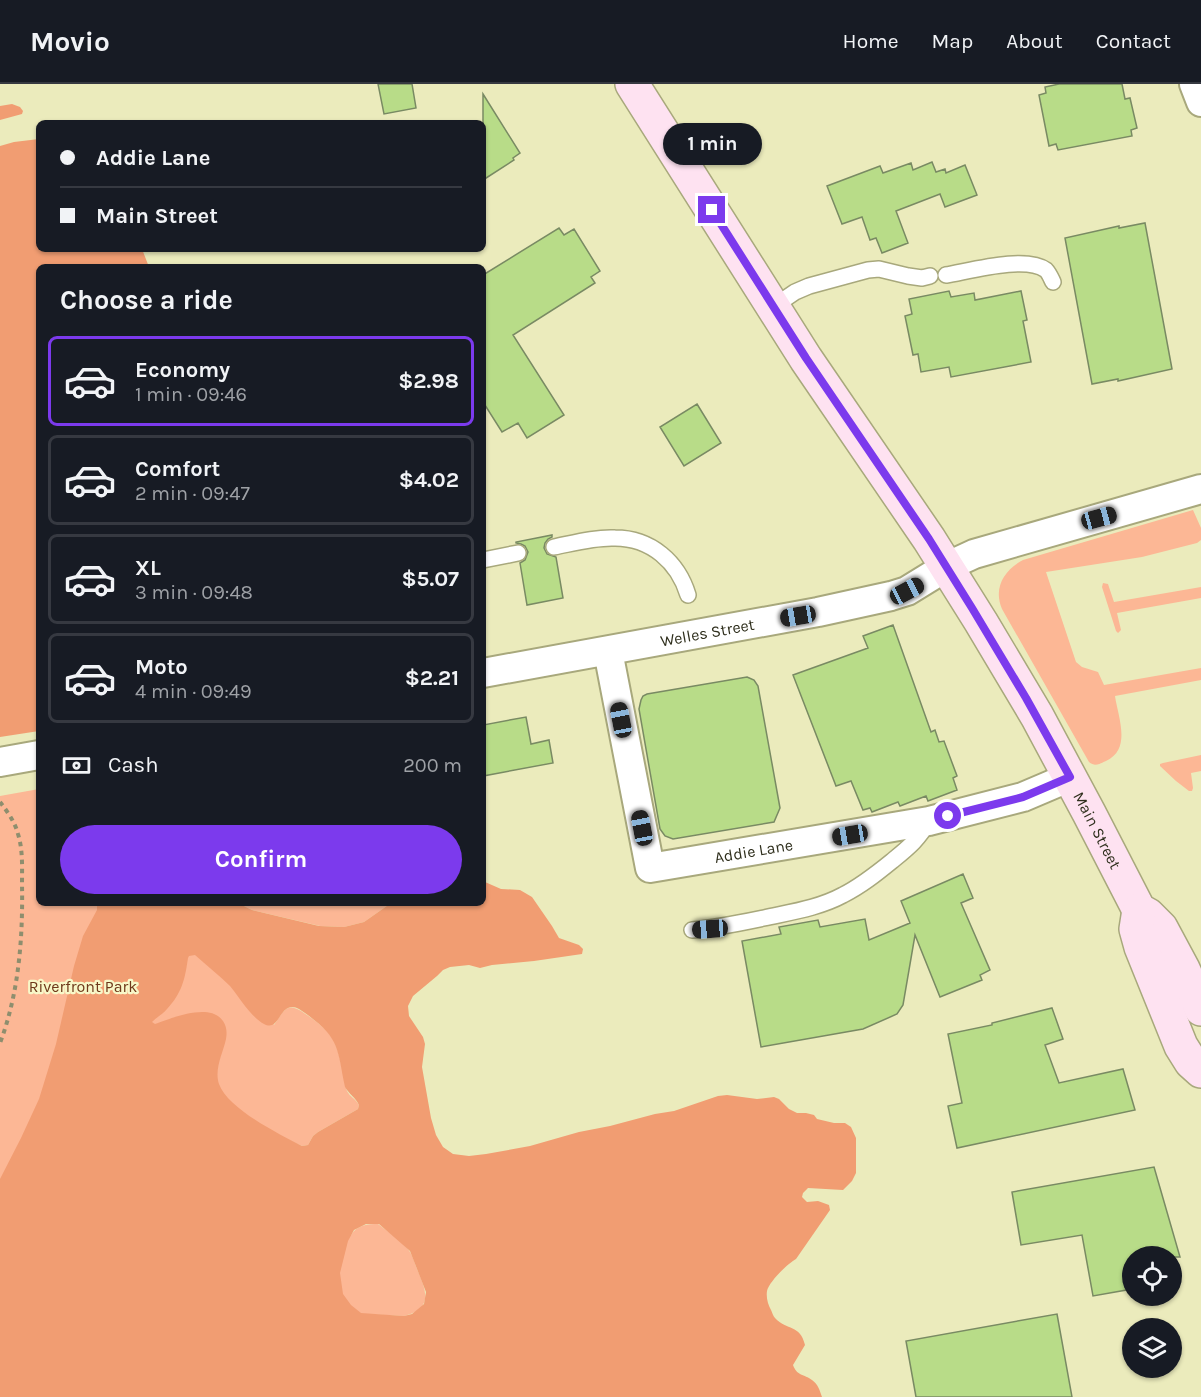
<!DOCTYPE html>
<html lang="en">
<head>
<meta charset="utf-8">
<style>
	:root { --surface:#171b24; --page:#20242c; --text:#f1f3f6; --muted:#9ea1a6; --line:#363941; --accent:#7c3aed }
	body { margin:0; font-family:Karla,sans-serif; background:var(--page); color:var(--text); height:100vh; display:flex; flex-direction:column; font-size:22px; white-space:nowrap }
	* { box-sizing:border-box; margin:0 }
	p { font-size:20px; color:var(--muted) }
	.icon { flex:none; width:33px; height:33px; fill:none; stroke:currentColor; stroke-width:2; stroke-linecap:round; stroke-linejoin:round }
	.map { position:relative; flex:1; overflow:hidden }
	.sheet { position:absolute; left:36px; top:180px; width:450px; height:642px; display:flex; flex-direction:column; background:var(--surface); border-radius:9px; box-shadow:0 2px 4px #0004 }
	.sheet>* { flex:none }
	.guide { position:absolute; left:36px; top:36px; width:450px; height:132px; border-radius:9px; box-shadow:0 2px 4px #0004; display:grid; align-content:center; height:132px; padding:0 24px; background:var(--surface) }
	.buttons { position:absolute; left:1122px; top:1162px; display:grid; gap:12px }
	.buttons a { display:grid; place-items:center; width:60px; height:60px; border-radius:50%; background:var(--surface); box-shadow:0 2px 4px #0004; font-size:30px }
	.end { position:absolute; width:27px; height:27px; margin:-14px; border:8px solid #7c3aed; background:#fff; box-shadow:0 0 0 3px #fff }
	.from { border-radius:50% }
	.bubble { position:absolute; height:42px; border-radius:21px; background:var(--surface); box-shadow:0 2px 4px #0004; font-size:20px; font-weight:700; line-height:42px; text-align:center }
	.car { position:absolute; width:18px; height:36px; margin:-18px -9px; border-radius:8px; box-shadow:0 0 4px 2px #0007; background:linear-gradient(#222 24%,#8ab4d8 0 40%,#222 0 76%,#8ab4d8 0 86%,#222 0) }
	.guide b { display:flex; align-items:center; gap:21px; height:57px; font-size:22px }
	.guide b+b { border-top:2px solid var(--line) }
	.guide i { width:15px; height:15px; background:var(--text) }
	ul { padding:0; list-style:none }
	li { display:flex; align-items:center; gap:18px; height:90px; margin:0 12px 9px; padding:0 12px; border:3px solid var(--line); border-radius:9px }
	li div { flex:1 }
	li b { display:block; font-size:22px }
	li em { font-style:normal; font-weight:700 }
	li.current { border-color:var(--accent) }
	li>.icon { width:54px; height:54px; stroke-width:1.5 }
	h2 { padding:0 24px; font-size:27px; line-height:72px }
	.pay { display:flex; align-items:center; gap:15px; height:66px; padding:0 24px; font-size:22px }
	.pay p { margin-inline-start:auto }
	.primary-button { display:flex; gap:12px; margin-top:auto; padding:12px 24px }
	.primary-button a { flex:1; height:69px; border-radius:36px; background:var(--accent); color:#fff; font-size:24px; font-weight:700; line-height:69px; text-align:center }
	header { display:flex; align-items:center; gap:36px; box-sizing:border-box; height:84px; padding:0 30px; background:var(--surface); border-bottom:2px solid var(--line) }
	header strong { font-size:28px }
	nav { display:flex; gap:33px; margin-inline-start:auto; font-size:21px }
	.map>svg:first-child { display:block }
	.green { fill:#fcb795 }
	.forest { fill:#f19d72; fill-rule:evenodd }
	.building { fill:#b8dc88; stroke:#798a63; stroke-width:1.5 }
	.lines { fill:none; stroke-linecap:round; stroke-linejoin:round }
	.lane-casing { stroke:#a8a87c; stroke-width:18 }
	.street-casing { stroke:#a8a87c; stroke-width:32 }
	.secondary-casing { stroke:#a8a87c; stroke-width:36 }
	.path { stroke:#8e8e6e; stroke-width:4; stroke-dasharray:4.5 4.5; stroke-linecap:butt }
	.lane { stroke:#fff; stroke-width:15 }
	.street { stroke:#fff; stroke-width:28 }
	.secondary { stroke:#fee2f1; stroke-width:33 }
	.route { stroke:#7c3aed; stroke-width:8 }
	.labels { text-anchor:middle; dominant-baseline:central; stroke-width:4.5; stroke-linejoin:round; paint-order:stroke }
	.street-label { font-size:16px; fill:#2f2f1d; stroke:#f8f8c9 }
	.park-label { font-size:16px; fill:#6f391b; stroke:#f8f8c9 }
</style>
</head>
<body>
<header>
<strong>Movio</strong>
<nav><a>Home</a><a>Map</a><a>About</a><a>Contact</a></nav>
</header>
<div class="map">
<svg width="1201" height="1313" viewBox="0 0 1201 1313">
	<rect width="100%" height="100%" fill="#ebebbc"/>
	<path class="green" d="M1193 426 1201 444V456L1197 459 1142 473 1046 488 1076 578 1082 583 1098 588 1104 601 1201 584V596L1115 612C1118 633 1132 665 1106 677 1099 680 1095 683 1089 678L1002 525C993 504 1004 486 1023 476Z
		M1103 499 1108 500 1114 518 1201 503V514L1117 529 1121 546 1118 549 1116 547 1102 503Z
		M1201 671V687L1191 689 1193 704 1192 707H1189L1176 697 1160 682V680L1163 679Z
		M39 705V819H214L274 941C286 924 287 917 307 931 334 950 336 956 343 988 344 994 345 1002 347 1007 350 1013 356 1015 359 1021L358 1025 318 1048 313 1052 308 1061 302 1062 285 1054 351 1151C357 1141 368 1140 378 1140 387 1147 405 1159 410 1168 413 1173 415 1180 417 1185 426 1206 434 1225 404 1232L0 1212V712Z
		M238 819H391L364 838 344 843 320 842 252 826Z"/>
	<path class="forest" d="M12 20 20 23 23 27 22 30 0 36V22Z
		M39 55V165H142L149 183H39V647L0 653V62L14 58Z
		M483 774V793L485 798 501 805 520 806 532 813 552 842 559 854 579 861 583 865 582 870 534 877 492 881 480 884 469 881 450 883 443 886 437 892 413 912 408 922 409 932 423 953 425 960 422 983 431 1034 436 1051 443 1063 453 1070 469 1072 486 1070 530 1062 579 1048 610 1042 655 1030 674 1027 718 1012 727 1011 757 1015 774 1013 779 1015 789 1025 797 1029H806L814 1031 817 1035 834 1039H845L851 1043 856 1054V1089L852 1097 843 1106 808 1104 803 1109 802 1113 807 1118 818 1117 829 1121 830 1126 796 1175C787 1180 769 1198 767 1207 766 1214 768 1220 771 1226 772 1228 773 1232 775 1234 787 1247 800 1240 805 1261L793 1281C797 1292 804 1290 812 1296 818 1300 820 1307 822 1313H0V1095L21 1054 39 1015 56 960 74 882 83 852 97 826V819H238L252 826 319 842 344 843 364 838 391 819H483ZM195 871C206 881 219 891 230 902 240 914 250 932 264 940 277 947 279 928 288 924 295 921 300 926 305 929 340 954 337 964 345 1003 349 1010 356 1014 359 1021L358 1025 318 1048 313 1052 308 1061 302 1062C279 1050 228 1025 219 1000 214 985 223 969 226 955 227 949 227 943 223 937 210 918 172 934 155 940L152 938C157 933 163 930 167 925 182 909 185 895 188 874L189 872ZM366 1140H379L410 1167 426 1208 424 1220 412 1230 404 1232 361 1229 351 1221 343 1210 340 1189 348 1157 354 1146Z"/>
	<path class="building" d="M378 0H412L416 24 384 30Z
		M1059 0H1122L1125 15 1130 14 1137 44 1131 46 1132 52 1058 66 1056 60 1049 62 1039 11 1046 9 1045 3Z
		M483 10 520 69 513 74 514 76 483 96Z
		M932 78 936 88 945 85 946 89 965 81 977 111 945 123 940 110 896 127 908 159 882 169 876 154 870 156 862 133 842 140 827 102 880 82 883 89 911 79 913 86Z
		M1145 139 1172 285 1118 297V295L1092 300 1065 154 1119 142V144Z
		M559 144 564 151 574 145 600 187 591 193 595 199 513 251 564 331 527 354 518 339 502 348 483 318V191Z
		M949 207 951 213 974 209 975 216 1021 207 1027 236 1023 237 1031 278 951 293 949 283 921 288 918 270 913 271 905 232 912 230 909 215Z
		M697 320 721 359 684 382 660 343Z
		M552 451V453L548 455 545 459 544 464 547 470 556 473 563 514 527 521 520 479 525 476 528 468 525 462 521 460 516 459V458Z
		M893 541 931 648 935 646 939 658 944 657 957 692 953 694 957 706 928 717 926 712 900 722 898 718 872 728 870 724 863 726 851 697 836 702 793 591 868 564 863 552Z
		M747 593 754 596 758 602 780 724 774 738 673 755 665 752 660 745 639 625 641 616 643 612 647 610Z
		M526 633 531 660 549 656 553 679 483 692V641Z
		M963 790 973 814 961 819 990 886 980 891 982 896 940 913 915 851 903 921 897 930 863 945 761 963 742 857 781 850 779 843 818 836 820 843 865 835 869 856 910 839 901 817Z
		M1052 924 1063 955 1045 961 1059 999 1123 985 1135 1026 957 1064 948 1022 962 1019 948 950 992 941V939Z
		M1154 1083 1180 1173H1132V1205L1093 1212 1082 1151 1021 1161 1012 1108Z
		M1057 1230 1072 1313H916L906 1257Z"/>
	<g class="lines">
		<defs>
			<path id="lane" d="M946 191C970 187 1026 171 1046 186 1049 189 1051 194 1053 198
				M773 223 795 208 809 202 868 186 879 185 908 192 922 194 930 192
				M554 463C574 459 595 453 615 454 651 454 678 478 688 511
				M483 476 518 469
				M692 846C717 844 740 839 764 834 791 828 819 824 843 811 861 802 876 790 892 777 909 763 918 756 929 737"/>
			<g id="street">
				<path d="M1194 0 1201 18"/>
				<path id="s1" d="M608 567 650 784 929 737 1023 713 1070 693"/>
				<path id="s2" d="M483 589 818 528 891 512 907 507 946 483 974 470 1201 405"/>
				<path d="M0 678 39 671"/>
			</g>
			<g id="secondary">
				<path id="s3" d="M632 0 806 275 929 455 981 538 1037 632 1089 729 1139 826 1148 831 1161 844 1183 885 1201 925"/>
				<path d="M1139 826 1136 845 1141 863 1181 962 1191 978 1201 987"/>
			</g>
		</defs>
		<use href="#lane" class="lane-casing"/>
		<use href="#street" class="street-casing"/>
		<use href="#secondary" class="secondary-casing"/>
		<path class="path" d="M0 718C7 727 15 738 18 750 23 766 22 783 22 800 23 853 19 909 0 959"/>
		<use href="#lane" class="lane"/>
		<use href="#street" class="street"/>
		<use href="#secondary" class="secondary"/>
	</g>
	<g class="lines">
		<path class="route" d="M712 126 806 274 929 455 972 524 1026 614 1070 693 1023 713 948 732"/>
	</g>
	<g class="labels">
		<g class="street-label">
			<text stroke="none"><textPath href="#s2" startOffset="228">Welles Street</textPath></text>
			<text stroke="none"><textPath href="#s3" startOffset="880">Main Street</textPath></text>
			<text stroke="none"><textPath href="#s1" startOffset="326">Addie Lane</textPath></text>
		</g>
		<g class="park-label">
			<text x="83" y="902">Riverfront Park</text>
		</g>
	</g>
</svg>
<div class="buttons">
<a><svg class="icon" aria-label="locate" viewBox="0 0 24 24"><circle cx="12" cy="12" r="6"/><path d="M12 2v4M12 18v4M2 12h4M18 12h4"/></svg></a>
<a><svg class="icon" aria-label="layers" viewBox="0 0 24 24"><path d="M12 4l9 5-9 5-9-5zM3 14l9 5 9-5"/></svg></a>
</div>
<i class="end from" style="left:948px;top:732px"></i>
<i class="end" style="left:712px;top:126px"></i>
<div class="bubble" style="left:663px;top:39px;width:99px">1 min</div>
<i class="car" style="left:1099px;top:434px;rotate:75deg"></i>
<i class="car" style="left:907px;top:507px;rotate:62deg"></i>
<i class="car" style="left:798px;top:532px;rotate:260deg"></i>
<i class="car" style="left:621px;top:636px;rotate:349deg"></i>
<i class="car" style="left:642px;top:744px;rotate:349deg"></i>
<i class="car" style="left:850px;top:751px;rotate:260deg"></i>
<i class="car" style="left:710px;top:845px;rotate:266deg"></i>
<div class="guide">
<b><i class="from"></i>Addie Lane</b>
<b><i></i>Main Street</b>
</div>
<section class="sheet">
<h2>Choose a ride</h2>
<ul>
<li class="current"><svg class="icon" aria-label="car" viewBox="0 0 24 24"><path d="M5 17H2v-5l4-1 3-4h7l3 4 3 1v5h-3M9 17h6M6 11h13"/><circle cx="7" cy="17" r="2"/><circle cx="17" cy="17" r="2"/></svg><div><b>Economy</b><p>1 min · 09:46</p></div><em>$2.98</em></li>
<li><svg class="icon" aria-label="car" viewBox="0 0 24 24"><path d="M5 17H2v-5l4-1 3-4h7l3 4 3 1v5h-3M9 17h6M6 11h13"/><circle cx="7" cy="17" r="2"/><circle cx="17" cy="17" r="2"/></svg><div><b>Comfort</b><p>2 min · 09:47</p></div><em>$4.02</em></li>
<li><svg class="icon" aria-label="car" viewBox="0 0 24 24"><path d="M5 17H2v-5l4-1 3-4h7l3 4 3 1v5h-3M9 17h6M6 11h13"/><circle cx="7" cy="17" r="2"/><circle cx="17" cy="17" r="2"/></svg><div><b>XL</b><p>3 min · 09:48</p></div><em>$5.07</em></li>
<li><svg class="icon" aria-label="car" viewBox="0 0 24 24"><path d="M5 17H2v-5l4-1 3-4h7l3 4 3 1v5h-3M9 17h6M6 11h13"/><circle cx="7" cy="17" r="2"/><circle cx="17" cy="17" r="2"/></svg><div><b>Moto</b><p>4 min · 09:49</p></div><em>$2.21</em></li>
</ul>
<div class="pay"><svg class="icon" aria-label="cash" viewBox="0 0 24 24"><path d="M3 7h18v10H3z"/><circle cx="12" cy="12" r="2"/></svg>Cash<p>200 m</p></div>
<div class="primary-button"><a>Confirm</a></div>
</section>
</div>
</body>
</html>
